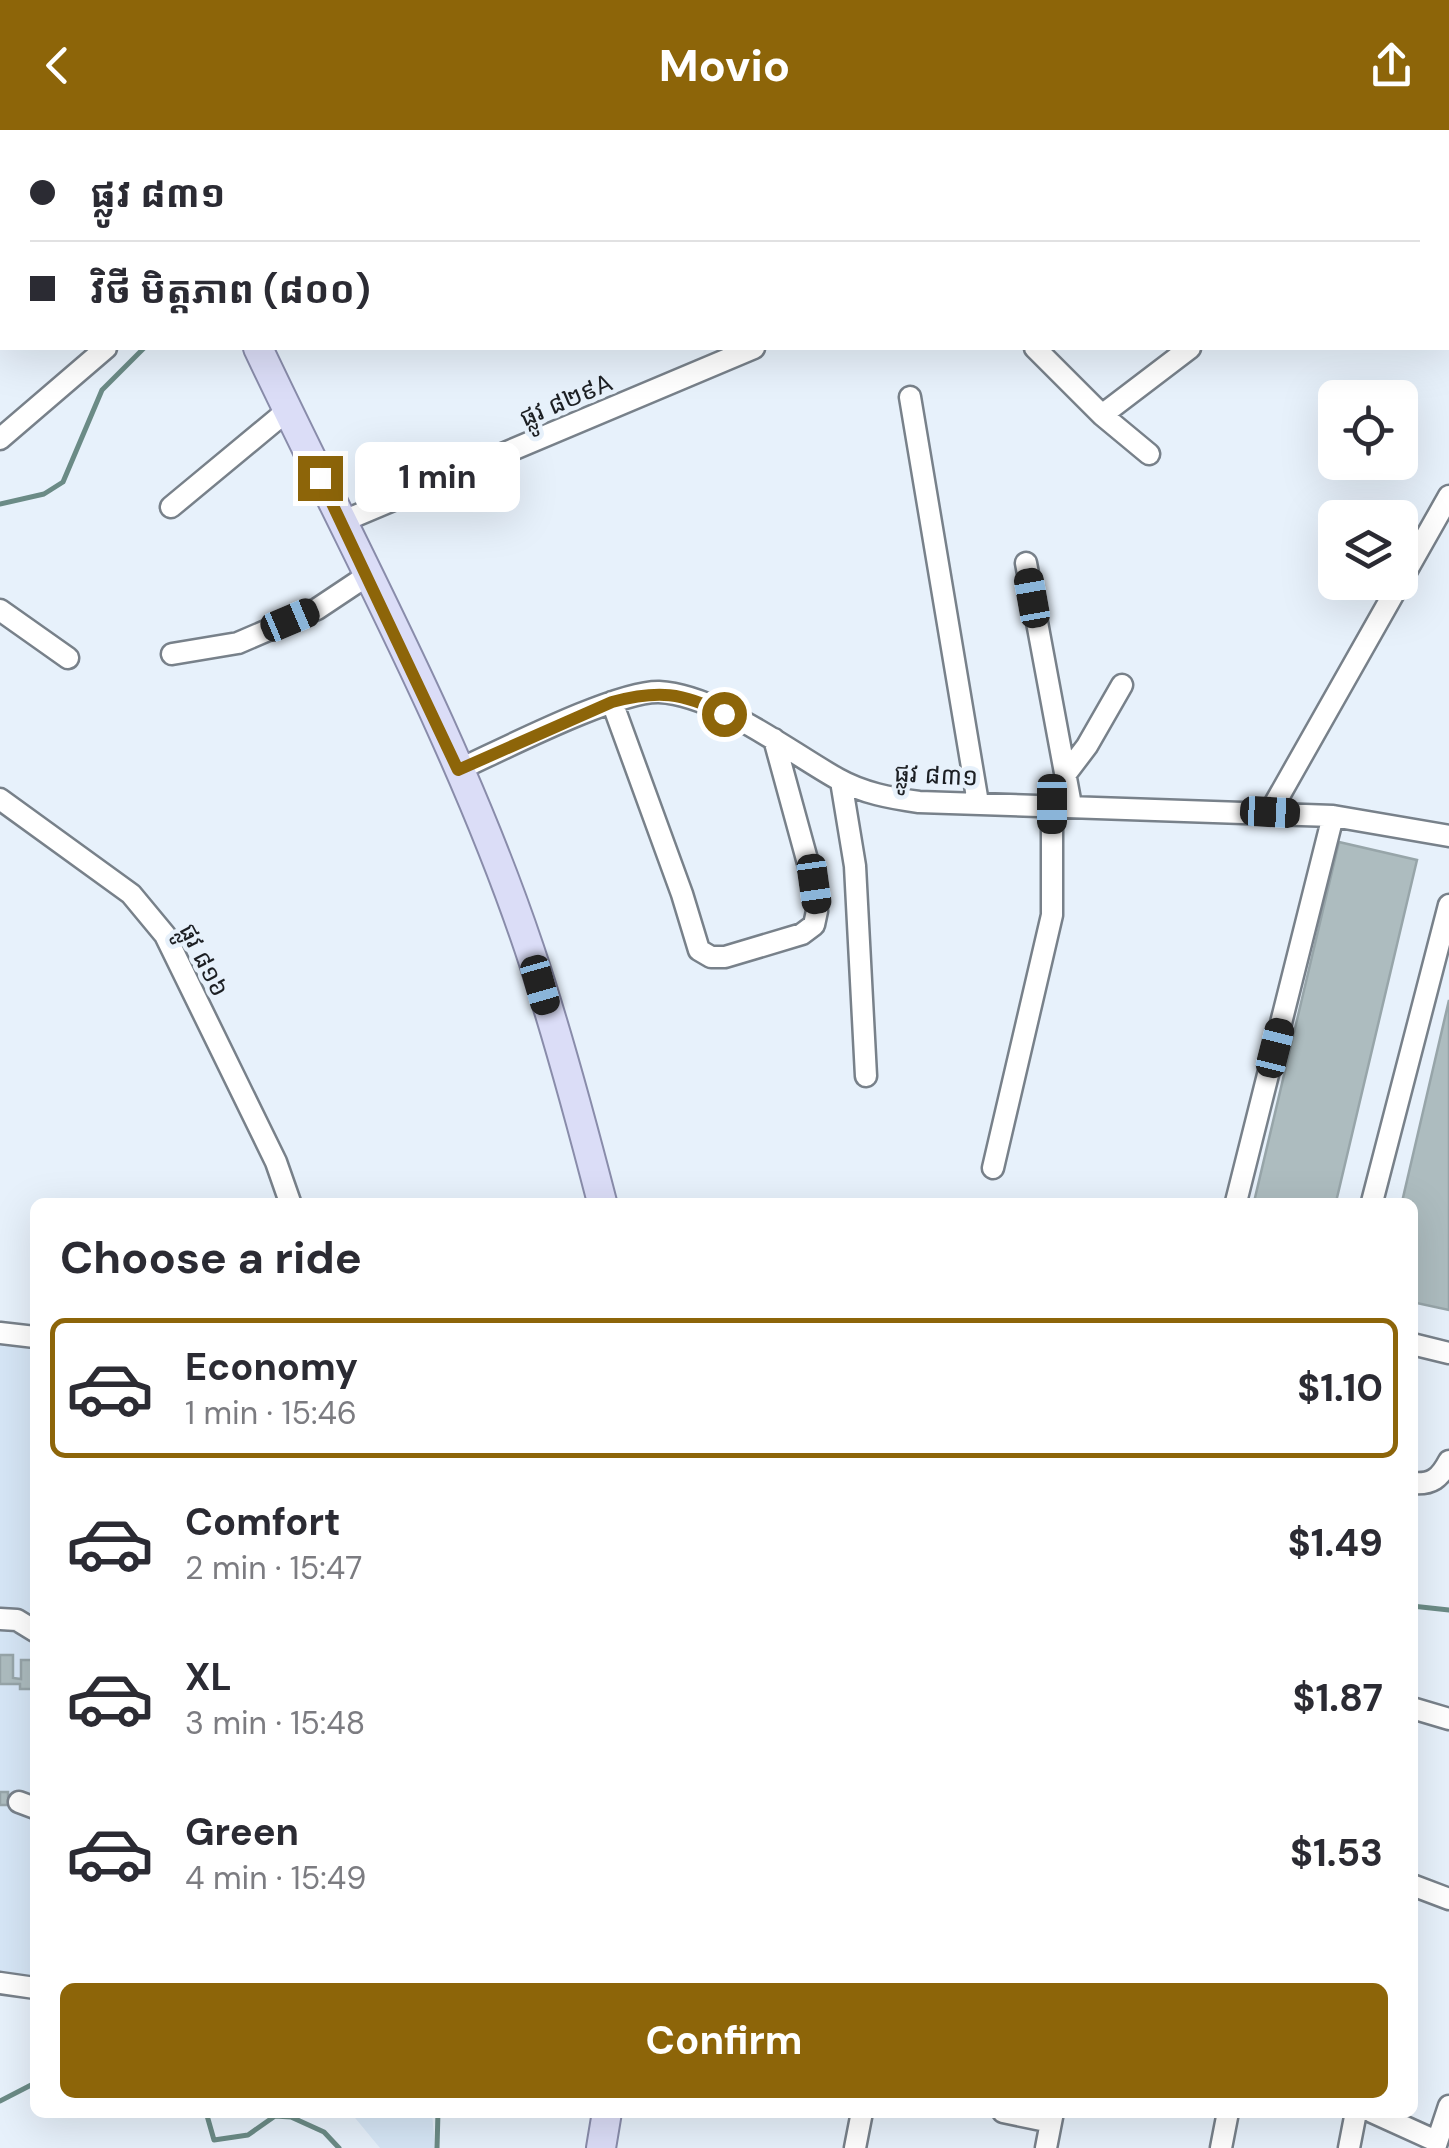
<!DOCTYPE html>
<html lang="en">
<head>
<meta charset="utf-8">
<style>
	:root { --surface:#fff; --page:#f2f2f3; --text:#2b2b33; --muted:#7c7c81; --line:#e1e1e2; --accent:#8d6509 }
	body { margin:0; font-family:"DM Sans","Noto Sans Khmer",sans-serif; background:var(--page); color:var(--text); height:100vh; display:flex; flex-direction:column; font-size:38px; white-space:nowrap }
	* { box-sizing:border-box; margin:0 }
	p { font-size:32px; color:var(--muted) }
	.icon { flex:none; width:55px; height:55px; fill:none; stroke:currentColor; stroke-width:2; stroke-linecap:round; stroke-linejoin:round }
	.map { position:relative; flex:1; overflow:hidden }
	.drawer { position:absolute; left:30px; top:1068px; width:1388px; height:920px; display:flex; flex-direction:column; background:var(--surface); border-radius:15px; box-shadow:0 10px 40px #0002 }
	.drawer>* { flex:none }
	.banner { position:absolute; left:0px; top:0px; width:1450px; height:220px; box-shadow:0 10px 40px #0002; display:grid; align-content:center; height:220px; padding:0 30px; background:var(--surface) }
	.controls { position:absolute; left:1318px; top:250px; display:grid; gap:20px }
	.controls a { display:grid; place-items:center; width:100px; height:100px; border-radius:15px; background:var(--surface); box-shadow:0 10px 40px #0002; font-size:50px }
	.end { position:absolute; width:45px; height:45px; margin:-22px; border:12px solid #8d6509; background:#fff; box-shadow:0 0 0 5px #fff }
	.from { border-radius:50% }
	.bubble { position:absolute; height:70px; border-radius:15px; background:var(--surface); box-shadow:0 10px 40px #0002; font-size:32px; font-weight:700; line-height:70px; text-align:center }
	.car { position:absolute; width:30px; height:60px; margin:-30px -15px; border-radius:12px; box-shadow:0 0 8px 2px #0007; background:linear-gradient(#222 24%,#8ab4d8 0 40%,#222 0 76%,#8ab4d8 0 86%,#222 0) }
	.banner b { display:flex; align-items:center; gap:35px; height:95px; font-size:38px }
	.banner b+b { border-top:2px solid var(--line) }
	.banner i { width:25px; height:25px; background:var(--text) }
	ul { padding:0; list-style:none }
	li { display:flex; align-items:center; gap:30px; height:140px; margin:0 20px 15px; padding:0 10px; border:5px solid transparent; border-radius:15px }
	li div { flex:1 }
	li b { display:block; font-size:38px }
	li em { font-style:normal; font-weight:700 }
	li.on { border-color:var(--accent) }
	li>.icon { width:90px; height:90px; stroke-width:1.5 }
	h2 { padding:0 30px; font-size:45px; line-height:120px }
	.primary-button { display:flex; gap:20px; margin-top:auto; padding:20px 30px }
	.primary-button a { flex:1; height:115px; border-radius:15px; background:var(--accent); color:#fff; font-size:40px; font-weight:700; line-height:115px; text-align:center }
	header { display:flex; justify-content:space-between; align-items:center; height:130px; padding:0 30px; background:var(--accent); color:#fff; font-size:45px; font-weight:700 }
	.map>svg:first-child { display:block }
	.built { fill:#d6e6f6 }
	.lines { fill:none; stroke-linecap:round; stroke-linejoin:round }
	.stream { stroke:#6b8b86; stroke-width:5 }
	.building { fill:#adbcbf; stroke:#97a5a9; stroke-width:2.5 }
	.minor-casing { stroke:#78818a; stroke-width:25 }
	.major-casing { stroke:#898caa; stroke-width:32 }
	.path { stroke:#9198a0; stroke-width:2.5; stroke-dasharray:8 8; stroke-linecap:butt }
	.minor { stroke:#fff; stroke-width:20 }
	.major { stroke:#dbddf7; stroke-width:28 }
	.route { stroke:#8d6509; stroke-width:12 }
	.labels { text-anchor:middle; dominant-baseline:central; stroke-width:9; stroke-linejoin:round; paint-order:stroke }
	.street-label { font-size:25px; fill:#1c1f23; stroke:#e7f1fb }
</style>
</head>
<body>
<header><svg class="icon" aria-label="back" viewBox="0 0 24 24"><path d="M15 5l-7 7 7 7"/></svg>Movio<svg class="icon" aria-label="share" viewBox="0 0 24 24"><path d="M12 15V3M7 8l5-5 5 5M5 13v7h14v-7"/></svg></header>
<div class="map">
<svg width="1449" height="2018" viewBox="0 0 1449 2018">
	<rect width="100%" height="100%" fill="#e7f1fb"/>
	<path class="built" d="M0 1212 35 1216V1853L0 1848Z
		M351 1983H432L435 2018H380Z"/>
	<g class="lines">
		<path class="stream" d="M372 2 373 0
			M0 374 44 364 63 352 102 260 144 218
			M1412 1476 1449 1480
			M0 1971 35 1953
			M206 1982 214 2010 248 2005 275 1986 291 1987 324 2002 339 2018
			M437 2018 438 1982"/>
	</g>
	<path class="building" d="M1339 712 1417 730 1336 1072H1254Z
		M1449 870V1180L1412 1172V1072H1402Z
		M0 1525H13V1548L21 1549V1530H35V1559H20V1554H0Z
		M0 1662H8V1675H0Z"/>
	<g class="lines">
		<defs>
			<path id="minor" d="M689 0 693 2
				M877 0 880 2
				M1074 0 1076 2
				M1140 0 1142 2
				M64 2 66 0
				M736 2 738 0
				M1118 2 1121 0
				M1299 2 1302 0
				M0 12 2 9
				M0 76 2 73
				M1035 218 1102 285 1149 324
				M910 267 978 673
				M1102 285 1190 218
				M0 309 106 218
				M171 377 288 280
				M341 392 754 218
				M1026 433 1071 675
				M0 480 68 528
				M172 524 238 513 317 479 368 445
				M612 572 682 764 699 820 711 827H725L802 804 814 795 817 781 814 755 774 609
				M458 640C502 620 616 561 659 562 717 565 788 621 838 649 863 663 890 668 919 672L1333 686 1449 706
				M1065 645 1087 616 1122 555
				M841 651 855 736 866 946
				M0 669 131 764 165 805 276 1032 290 1072
				M1270 682 1449 366
				M993 1038 1052 785V674
				M1236 1072 1333 686
				M1372 1072 1449 775
				M0 1203 35 1207
				M1412 1214 1449 1223
				M1412 1353C1432 1355 1440 1348 1449 1331
				M0 1489 17 1490 35 1501
				M1412 1578 1449 1589
				M19 1672 35 1678
				M1412 1755 1449 1769
				M0 1853 35 1858
				M1003 1982 1051 1992
				M1372 1982 1436 2011
				M855 2018 862 1982
				M1046 2018 1053 1982
				M1221 2018 1228 1982
				M1349 2018 1356 1982
				M1435 2018 1449 1976"/>
			<path id="major" d="M84 0 86 2
				M258 218C351 415 459 610 529 818 557 901 580 987 602 1072
				M601 2018 607 1982"/>
		</defs>
		<use href="#minor" class="minor-casing"/>
		<use href="#major" class="major-casing"/>
		<path class="path" d="M1344 0 1346 2"/>
		<use href="#minor" class="minor"/>
		<use href="#major" class="major"/>
	</g>
	<g class="lines">
		<path class="route" d="M320 348 458 640 612 572C657 560 683 562 724 584"/>
	</g>
	<g class="labels">
		<g class="street-label">
			<text transform="translate(566 270) rotate(-23)">ផ្លូវ ៨២៩A</text>
			<text transform="translate(936 645) rotate(3)">ផ្លូវ ៨៣១</text>
			<text transform="translate(204 830) rotate(63)">ផ្លូវ ៨១៦</text>
		</g>
	</g>
</svg>
<div class="controls">
<a><svg class="icon" aria-label="locate" viewBox="0 0 24 24"><circle cx="12" cy="12" r="6"/><path d="M12 2v4M12 18v4M2 12h4M18 12h4"/></svg></a>
<a><svg class="icon" aria-label="layers" viewBox="0 0 24 24"><path d="M12 4l9 5-9 5-9-5zM3 14l9 5 9-5"/></svg></a>
</div>
<i class="end from" style="left:724px;top:584px"></i>
<i class="end" style="left:320px;top:348px"></i>
<div class="bubble" style="left:355px;top:312px;width:165px">1 min</div>
<i class="car" style="left:1032px;top:468px;rotate:350deg"></i>
<i class="car" style="left:290px;top:490px;rotate:67deg"></i>
<i class="car" style="left:1052px;top:674px;rotate:180deg"></i>
<i class="car" style="left:1270px;top:682px;rotate:93deg"></i>
<i class="car" style="left:814px;top:754px;rotate:172deg"></i>
<i class="car" style="left:540px;top:855px;rotate:164deg"></i>
<i class="car" style="left:1275px;top:918px;rotate:14deg"></i>
<div class="banner">
<b><i class="from"></i>ផ្លូវ ៨៣១</b>
<b><i></i>វិថី មិត្តភាព (៨០០)</b>
</div>
<section class="drawer">
<h2>Choose a ride</h2>
<ul>
<li class="on"><svg class="icon" aria-label="car" viewBox="0 0 24 24"><path d="M5 17H2v-5l4-1 3-4h7l3 4 3 1v5h-3M9 17h6M6 11h13"/><circle cx="7" cy="17" r="2"/><circle cx="17" cy="17" r="2"/></svg><div><b>Economy</b><p>1 min · 15:46</p></div><em>$1.10</em></li>
<li><svg class="icon" aria-label="car" viewBox="0 0 24 24"><path d="M5 17H2v-5l4-1 3-4h7l3 4 3 1v5h-3M9 17h6M6 11h13"/><circle cx="7" cy="17" r="2"/><circle cx="17" cy="17" r="2"/></svg><div><b>Comfort</b><p>2 min · 15:47</p></div><em>$1.49</em></li>
<li><svg class="icon" aria-label="car" viewBox="0 0 24 24"><path d="M5 17H2v-5l4-1 3-4h7l3 4 3 1v5h-3M9 17h6M6 11h13"/><circle cx="7" cy="17" r="2"/><circle cx="17" cy="17" r="2"/></svg><div><b>XL</b><p>3 min · 15:48</p></div><em>$1.87</em></li>
<li><svg class="icon" aria-label="car" viewBox="0 0 24 24"><path d="M5 17H2v-5l4-1 3-4h7l3 4 3 1v5h-3M9 17h6M6 11h13"/><circle cx="7" cy="17" r="2"/><circle cx="17" cy="17" r="2"/></svg><div><b>Green</b><p>4 min · 15:49</p></div><em>$1.53</em></li>
</ul>
<div class="primary-button"><a>Confirm</a></div>
</section>
</div>
</body>
</html>
